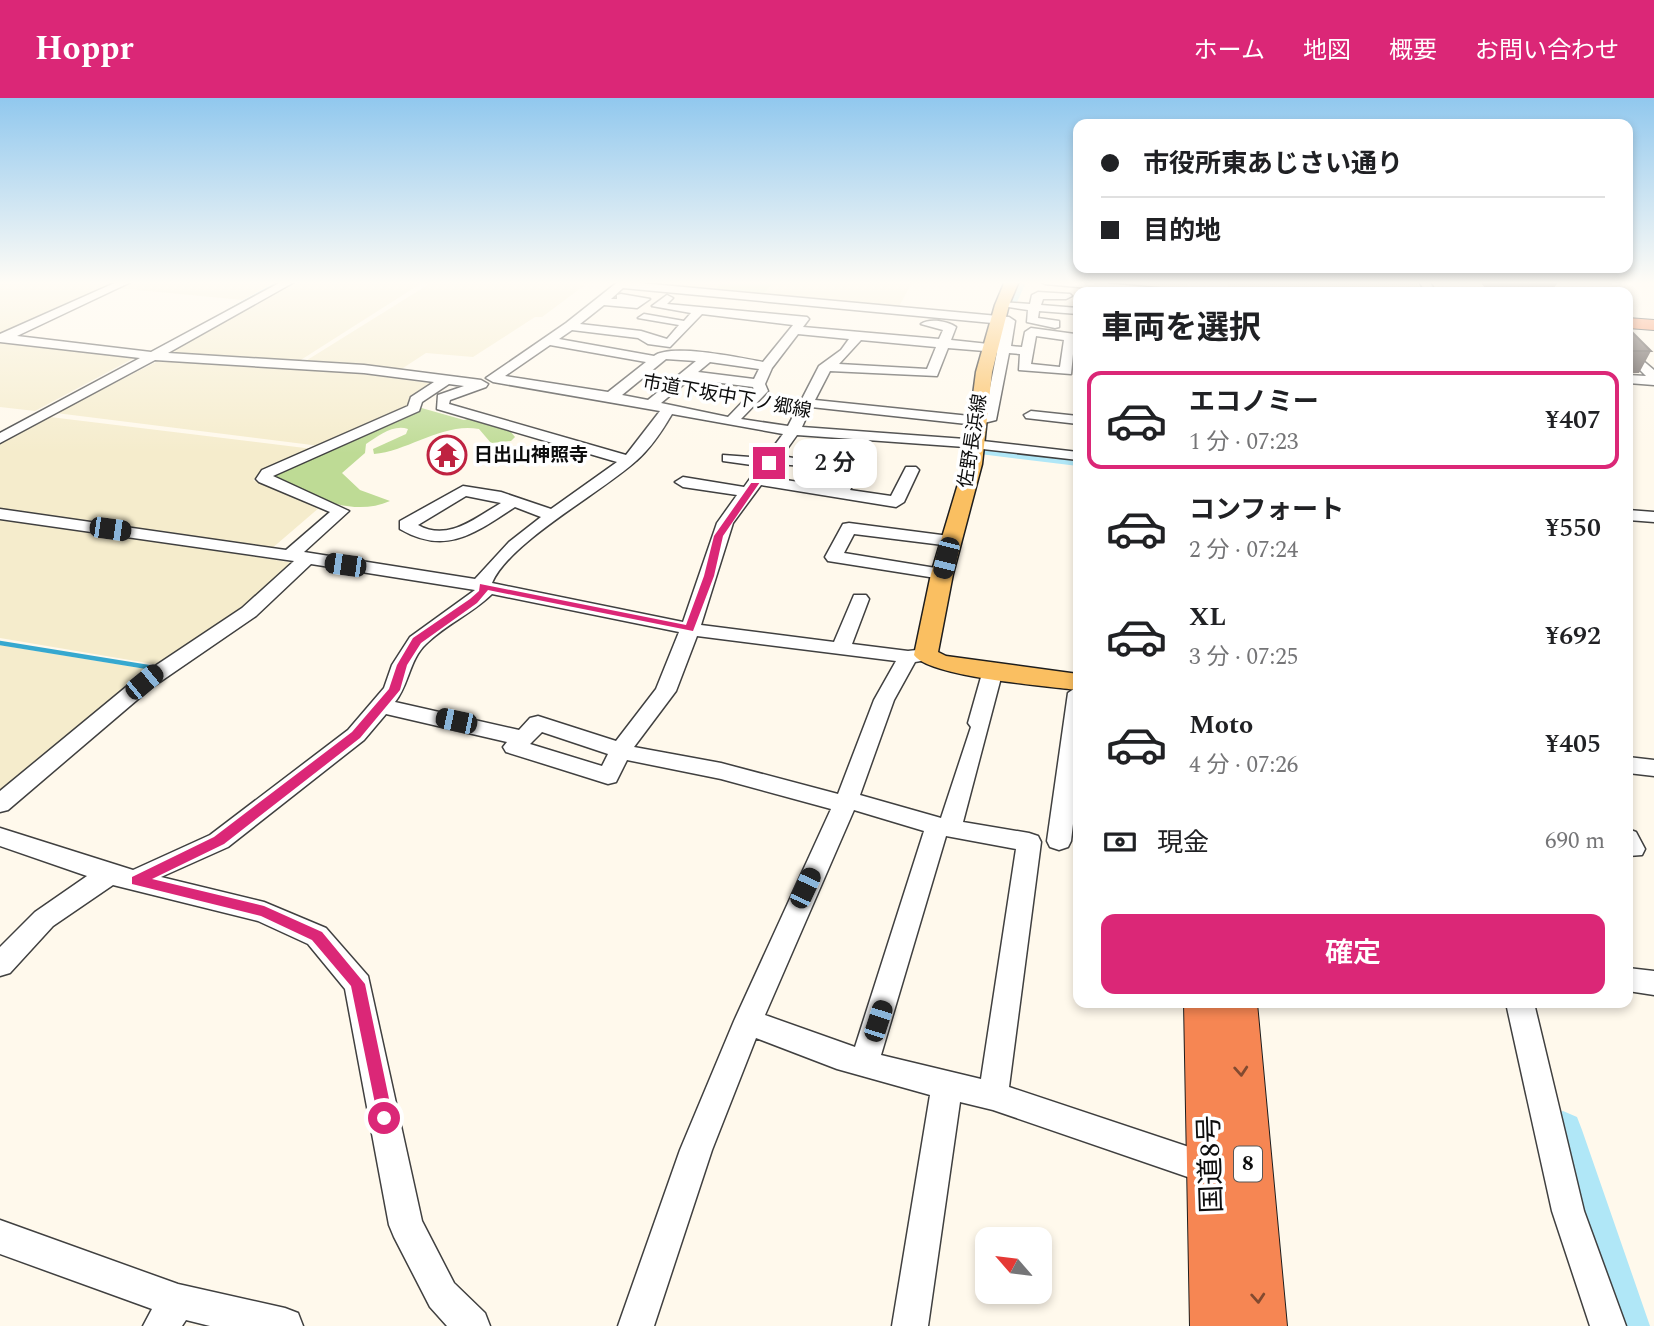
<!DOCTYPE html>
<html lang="ja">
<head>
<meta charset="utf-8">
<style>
	:root { --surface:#fff; --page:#f2f2f2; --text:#202124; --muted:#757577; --line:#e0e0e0; --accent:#db2777 }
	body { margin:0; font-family:Spectral,"Noto Sans JP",serif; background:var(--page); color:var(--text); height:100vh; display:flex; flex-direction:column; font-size:26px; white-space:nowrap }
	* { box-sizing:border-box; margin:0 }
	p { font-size:23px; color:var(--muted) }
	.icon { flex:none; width:38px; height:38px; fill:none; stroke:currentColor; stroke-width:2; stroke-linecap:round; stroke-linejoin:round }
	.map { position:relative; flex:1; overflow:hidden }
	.drawer { position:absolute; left:1073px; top:189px; width:560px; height:721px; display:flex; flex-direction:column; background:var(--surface); border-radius:14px; box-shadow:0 4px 10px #0003 }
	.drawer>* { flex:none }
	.guide { position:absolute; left:1073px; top:21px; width:560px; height:154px; border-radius:14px; box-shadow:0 4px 10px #0003; display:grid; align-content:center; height:154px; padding:0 28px; background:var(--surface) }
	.needle { width:46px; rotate:298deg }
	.fabs { position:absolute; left:975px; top:1129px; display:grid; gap:14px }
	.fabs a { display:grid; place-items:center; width:77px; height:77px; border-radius:14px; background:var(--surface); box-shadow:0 4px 10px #0003; font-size:35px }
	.end { position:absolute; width:32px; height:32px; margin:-16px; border:9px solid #db2777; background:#fff; box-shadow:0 0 0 4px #fff }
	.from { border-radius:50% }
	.bubble { position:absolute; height:49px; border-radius:14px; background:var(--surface); box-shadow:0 4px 10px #0003; font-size:23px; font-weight:600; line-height:49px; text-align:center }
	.car { position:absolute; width:21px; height:42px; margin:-21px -10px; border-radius:9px; box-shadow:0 0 5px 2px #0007; background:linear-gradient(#222 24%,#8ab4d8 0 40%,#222 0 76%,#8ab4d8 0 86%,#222 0) }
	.guide b { display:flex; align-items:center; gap:24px; height:66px; font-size:26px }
	.guide b+b { border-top:2px solid var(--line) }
	.guide i { width:18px; height:18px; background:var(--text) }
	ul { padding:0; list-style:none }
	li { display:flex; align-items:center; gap:21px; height:98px; margin:0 14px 10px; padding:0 14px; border:4px solid transparent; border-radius:14px }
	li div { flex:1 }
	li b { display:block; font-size:26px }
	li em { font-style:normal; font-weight:600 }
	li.selected { border-color:var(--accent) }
	li>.icon { width:63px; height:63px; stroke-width:1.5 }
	h2 { padding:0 28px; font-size:32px; line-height:84px }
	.pay { display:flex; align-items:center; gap:18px; height:77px; padding:0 28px; font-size:26px }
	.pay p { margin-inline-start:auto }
	.primary-button { display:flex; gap:14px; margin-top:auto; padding:14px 28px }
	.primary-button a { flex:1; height:80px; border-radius:14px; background:var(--accent); color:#fff; font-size:28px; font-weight:600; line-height:80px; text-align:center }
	header { display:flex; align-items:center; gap:42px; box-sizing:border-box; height:98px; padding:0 35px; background:var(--accent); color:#fff }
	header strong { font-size:33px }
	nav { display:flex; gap:38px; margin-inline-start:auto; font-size:24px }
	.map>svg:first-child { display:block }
	.farmland { fill:#f5eccc }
	.green { fill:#d8eab6 }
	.forest { fill:#bedb95 }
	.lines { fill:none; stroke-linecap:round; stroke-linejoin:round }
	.stream-far1 { stroke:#36a8cf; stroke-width:2.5 }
	.stream { stroke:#36a8cf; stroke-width:4.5 }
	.river { fill:#b0e7f7; fill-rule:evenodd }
	.minor-casing { stroke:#404040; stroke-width:3 }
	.major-casing { stroke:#1e1e1e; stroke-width:3 }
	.highway-casing { stroke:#1e1e1e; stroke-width:2 }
	.minor { fill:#fff; fill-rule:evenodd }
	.major { fill:#fabf61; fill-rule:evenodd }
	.highway { fill:#f68653; fill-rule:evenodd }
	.wall { fill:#4a413f }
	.building { fill:#564c49; stroke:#3c3533; stroke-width:2 }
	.oneway { stroke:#824a30 }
	.route { fill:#db2777 }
	.labels { text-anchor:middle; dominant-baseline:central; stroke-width:7; stroke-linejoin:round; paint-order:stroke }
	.far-street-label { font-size:19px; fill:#0d0d0d; stroke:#fff }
	.far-poi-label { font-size:19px; font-weight:bold; fill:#0d0d0d; stroke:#fff; text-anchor:start }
	.shield { fill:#fff; stroke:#565656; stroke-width:2 }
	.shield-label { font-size:21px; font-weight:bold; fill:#0d0d0d }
	.near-street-label { font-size:28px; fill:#0d0d0d; stroke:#fff }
</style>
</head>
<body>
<header>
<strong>Hoppr</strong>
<nav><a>ホーム</a><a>地図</a><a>概要</a><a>お問い合わせ</a></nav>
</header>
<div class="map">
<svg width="1654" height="1228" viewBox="0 0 1654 1228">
	<rect width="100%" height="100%" fill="#fff9ec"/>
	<path class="farmland" d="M7 183H124L6 237H0V186Z
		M132 183H277L243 202 116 190Z
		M296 183H425L296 265 170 258 169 254Z
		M434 183H549L585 187 542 219H535L473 259 426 255 400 272 304 264Z
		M631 183H723L712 195 627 186Z
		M775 183H913L897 212 761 199Z
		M1124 183H1188V194L1129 190 1130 184Z
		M1227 183H1416L1421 194H1229Z
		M4 244 136 259 35 313 0 309V245Z
		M160 262 348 274 436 286 409 304V309L320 348 56 315Z
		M50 319 313 351 253 382 320 409 270 452 102 424 0 412V345Z
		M0 420 63 427 294 465 249 507 159 567 0 540Z
		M0 547 146 571 117 596 116 601 0 698Z"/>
	<path class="green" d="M723 183H775L761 199 712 195Z"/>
	<path class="forest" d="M418 309 464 322 474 319 507 329 515 339 511 343 491 345 479 331C444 324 408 353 374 356L373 351 406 336 408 331C393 326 379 338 366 346L365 355 342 375 360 392 390 403C349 421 308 395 269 380L270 376Z"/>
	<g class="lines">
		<path class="stream-far1" d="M227 213 281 183"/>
		<path class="stream" d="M0 545 154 570"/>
		<path class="river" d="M1012 184H1026L1017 204 1010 208 1003 204Z
			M987 346 1078 356V368L980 356 978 352 980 348Z
			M1563 1013 1577 1019 1582 1032 1650 1228H1606L1544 1032 1549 1019Z"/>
		<defs>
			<path id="minor" d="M119 183H133L17 238 151 254 283 183H296L168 255 364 267 481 282 488 286 486 289 450 302 449 306 626 357 660 313 493 284 486 280 566 225 619 183 1009 219 1015 223 1011 248 1022 249 1025 234 1031 230 1075 236 1071 276 1019 272 1020 256 1009 255 996 322 976 327 811 309 802 329 965 341 1078 354V362L965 349 797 337 782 358 805 362V368L776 366 767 379 836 390 848 369 853 367 861 372 850 392 891 398 906 369H916L919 372 904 404 896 409 761 387 733 425 701 527 834 544 854 497H866L869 501 852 546 908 553 926 551 936 557 933 561 915 564 894 602 860 697 941 720 971 629 968 625 983 572 986 568H1000L1003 572 963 724 1029 735 1038 738 1041 744 1009 989 1222 1060 1227 1071 1222 1082 1211 1087 993 1012 960 1004 928 1228H892L930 997 837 971 756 940 712 1052 654 1228H618L680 1052 734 923 831 711 721 681 627 662 616 684 608 686 506 654 503 649 507 644 386 616 364 642 228 749 161 779 264 804 326 830 368 878 422 1123 454 1185 485 1215 490 1228H447L430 1209 394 1139 389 1127 345 891 308 846 258 823 113 787 53 828 10 875 0 878V849L35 814 87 778 0 748V730L133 772 210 737 348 632 384 590 392 567 410 539 475 492 311 466 256 518 151 590 8 712 0 714V693L137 580 242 510 294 463 0 421V411L286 452 330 414 259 384 256 381 262 372 408 308 411 299 434 284 364 275 155 262 0 345V335L140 260 0 244V236ZM623 190 1003 226 998 247 951 242 956 229C948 223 929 220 921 226L943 232 939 241 803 229 809 221 807 219 667 206 673 200 667 197 652 208 691 215 684 223 644 216 638 220 679 227 667 241 641 233 580 226 604 207 637 210 650 201 621 196 617 197V201H611ZM702 216 793 227 763 264C742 260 670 245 654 258L559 241 572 232 638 240 648 246 670 249ZM798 236 849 241 841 252 819 268 788 328 741 321 768 293 765 286 772 270ZM1036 238 1064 242 1060 269 1031 266ZM861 242 936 249 927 271 839 266ZM550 247 646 264 608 294 505 278ZM948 250 997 254 985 315 970 318 815 302 830 273 937 278ZM666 261 696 263 648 302 622 297ZM710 264 759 271 754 281 698 274ZM690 281 753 289 754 292 728 319 661 305ZM449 286 464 288 438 297 437 311 617 364 551 411 501 394 463 388 400 423V431C446 458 475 435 515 409L541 419 509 444 475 481 304 454 349 413 273 378 419 313 422 304ZM672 316 783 336 765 360 723 357V363L759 368 744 389 683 379 675 384 683 389 737 397 717 425 683 524 492 485C508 445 602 394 636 363 651 350 662 333 672 316ZM466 398 501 405C475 420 448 444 418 427ZM492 496 679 534 656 591 616 643 538 618 530 620 519 632 395 604C409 587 409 562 426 546 445 527 473 515 492 496ZM697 538 896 563 874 602 838 696 721 665 634 649 676 593ZM542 634 608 656 602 668 530 646ZM854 712 924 733 855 949 765 917ZM946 738 1016 751 981 981 881 957Z
				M1040 183H1081L1167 191 1173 194H1133L1045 186Z
				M1419 183H1429L1436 194H1425Z
				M1038 194 1070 196 1072 198 1066 201H1043L1041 207 1078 210V216L1039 213 1038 220 1059 223V229L1055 230 1027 224 1028 212 996 207 1002 204 1030 206 1032 197Z
				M1628 250 1654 272V287L1628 285V277L1646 278 1628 260Z
				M1031 313 1078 318V326L1026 320 1024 317Z
				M1628 412 1654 414V424L1628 422Z
				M849 425 957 439 959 443 957 447 951 448 854 436 844 455 942 471 951 476 942 481 828 463 825 459 843 426Z
				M1078 588V683L1071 743 1068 749 1059 752 1050 749 1047 743 1068 595Z
				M1628 659 1654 662V678L1628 675Z
				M1628 731 1636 734 1645 751 1642 757 1628 758Z
				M1628 870 1654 873V897L1628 893Z
				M1506 905H1534L1584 1113 1626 1228H1590L1552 1113Z
				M0 1122 178 1186 285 1210 298 1215 303 1228H210L186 1222 182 1228H143L152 1211 0 1156Z"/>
			<path id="major" d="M1005 183H1019L1009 207 992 274 982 366 953 476 938 554 946 558 1078 576V592C1047 588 929 579 914 557L931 476 964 366 976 274 995 207Z"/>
			<path id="highway" d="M1628 220 1654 222V232L1628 230Z
				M1184 905H1257L1287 1228H1190Z"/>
		</defs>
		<use href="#minor" class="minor-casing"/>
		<use href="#major" class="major-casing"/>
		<use href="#highway" class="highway-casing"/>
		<use href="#minor" class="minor"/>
		<use href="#major" class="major"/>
		<use href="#highway" class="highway"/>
	</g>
	<path class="wall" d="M1480 183H1558L1552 194H1510L1486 192Z
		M1628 230 1651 253 1639 275H1628Z"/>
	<path class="building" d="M1628 230 1651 253H1628Z"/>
	<defs><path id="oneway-chevron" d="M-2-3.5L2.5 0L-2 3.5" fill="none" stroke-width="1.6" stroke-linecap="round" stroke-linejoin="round" transform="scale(1.75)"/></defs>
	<g class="oneway">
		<use href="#oneway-chevron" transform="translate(1241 973) rotate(86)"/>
		<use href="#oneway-chevron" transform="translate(1258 1200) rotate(86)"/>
	</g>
	<linearGradient id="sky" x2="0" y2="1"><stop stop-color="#91c8ee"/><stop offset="0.52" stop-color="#fffcf6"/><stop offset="1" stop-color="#fffcf6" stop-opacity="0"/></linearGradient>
	<rect width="1654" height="355" fill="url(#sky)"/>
	<path class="route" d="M766 364 773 365 723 438 714 478 693 533 488 492 477 505 421 545 407 567 400 592 360 640 224 746 152 781 264 808 322 834 365 886 393 1020 390 1025H379L351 888 312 842 261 818 132 786V779L214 739 352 634 389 591 397 567 413 540 470 501 479 493 480 486 686 527 704 478 714 438Z"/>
	<defs>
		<symbol id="temple-ring" viewBox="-11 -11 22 22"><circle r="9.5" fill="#fff" stroke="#bf2341" stroke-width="1.5"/><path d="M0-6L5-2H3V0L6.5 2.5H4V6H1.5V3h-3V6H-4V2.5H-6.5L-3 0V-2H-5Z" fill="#bf2341"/></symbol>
	</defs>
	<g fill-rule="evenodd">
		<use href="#temple-ring" x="425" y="335" width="44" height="44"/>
	</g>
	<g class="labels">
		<g class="far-street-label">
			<text transform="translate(727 299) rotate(10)">市道下坂中下ノ郷線</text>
			<text transform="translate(973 343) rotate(-81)">佐野長浜線</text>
		</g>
		<g class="far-poi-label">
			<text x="474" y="357">日出山神照寺</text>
		</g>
		<rect class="shield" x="1234" y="1048.5" width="28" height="35" rx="5"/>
		<g class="shield-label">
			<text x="1248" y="1066">8</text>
		</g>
		<g class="near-street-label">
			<text transform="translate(1211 1066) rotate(-92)">国道8号</text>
		</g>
	</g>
</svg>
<div class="fabs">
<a><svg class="needle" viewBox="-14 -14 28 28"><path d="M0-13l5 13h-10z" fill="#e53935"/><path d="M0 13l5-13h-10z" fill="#757577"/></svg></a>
</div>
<i class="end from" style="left:384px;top:1020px"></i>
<i class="end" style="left:769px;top:365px"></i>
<div class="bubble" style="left:793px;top:341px;width:84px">2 分</div>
<i class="car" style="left:110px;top:431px;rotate:98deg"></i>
<i class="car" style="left:946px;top:460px;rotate:194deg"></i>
<i class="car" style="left:345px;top:467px;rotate:278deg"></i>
<i class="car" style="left:144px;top:584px;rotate:51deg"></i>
<i class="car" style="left:456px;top:623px;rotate:282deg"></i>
<i class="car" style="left:805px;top:790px;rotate:25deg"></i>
<i class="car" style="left:878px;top:923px;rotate:18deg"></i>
<div class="guide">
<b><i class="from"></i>市役所東あじさい通り</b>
<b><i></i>目的地</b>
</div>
<section class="drawer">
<h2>車両を選択</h2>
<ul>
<li class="selected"><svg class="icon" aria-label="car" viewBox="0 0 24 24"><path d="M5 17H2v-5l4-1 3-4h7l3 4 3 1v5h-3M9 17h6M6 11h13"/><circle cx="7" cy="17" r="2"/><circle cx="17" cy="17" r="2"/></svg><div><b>エコノミー</b><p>1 分 · 07:23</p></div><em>¥407</em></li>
<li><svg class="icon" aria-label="car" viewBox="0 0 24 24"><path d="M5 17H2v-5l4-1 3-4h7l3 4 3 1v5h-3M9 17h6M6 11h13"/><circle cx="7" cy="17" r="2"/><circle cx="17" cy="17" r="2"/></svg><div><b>コンフォート</b><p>2 分 · 07:24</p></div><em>¥550</em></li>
<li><svg class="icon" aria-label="car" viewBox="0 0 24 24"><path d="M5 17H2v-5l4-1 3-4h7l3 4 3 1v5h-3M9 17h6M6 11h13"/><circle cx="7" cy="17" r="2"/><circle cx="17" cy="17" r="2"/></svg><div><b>XL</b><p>3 分 · 07:25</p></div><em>¥692</em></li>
<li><svg class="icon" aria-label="car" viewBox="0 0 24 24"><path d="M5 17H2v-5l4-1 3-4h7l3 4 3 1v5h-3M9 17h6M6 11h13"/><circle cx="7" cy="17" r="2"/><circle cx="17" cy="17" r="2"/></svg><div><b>Moto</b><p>4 分 · 07:26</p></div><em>¥405</em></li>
</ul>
<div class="pay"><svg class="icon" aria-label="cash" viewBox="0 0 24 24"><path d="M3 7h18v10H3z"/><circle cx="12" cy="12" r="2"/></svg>現金<p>690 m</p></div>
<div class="primary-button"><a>確定</a></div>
</section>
</div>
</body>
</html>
